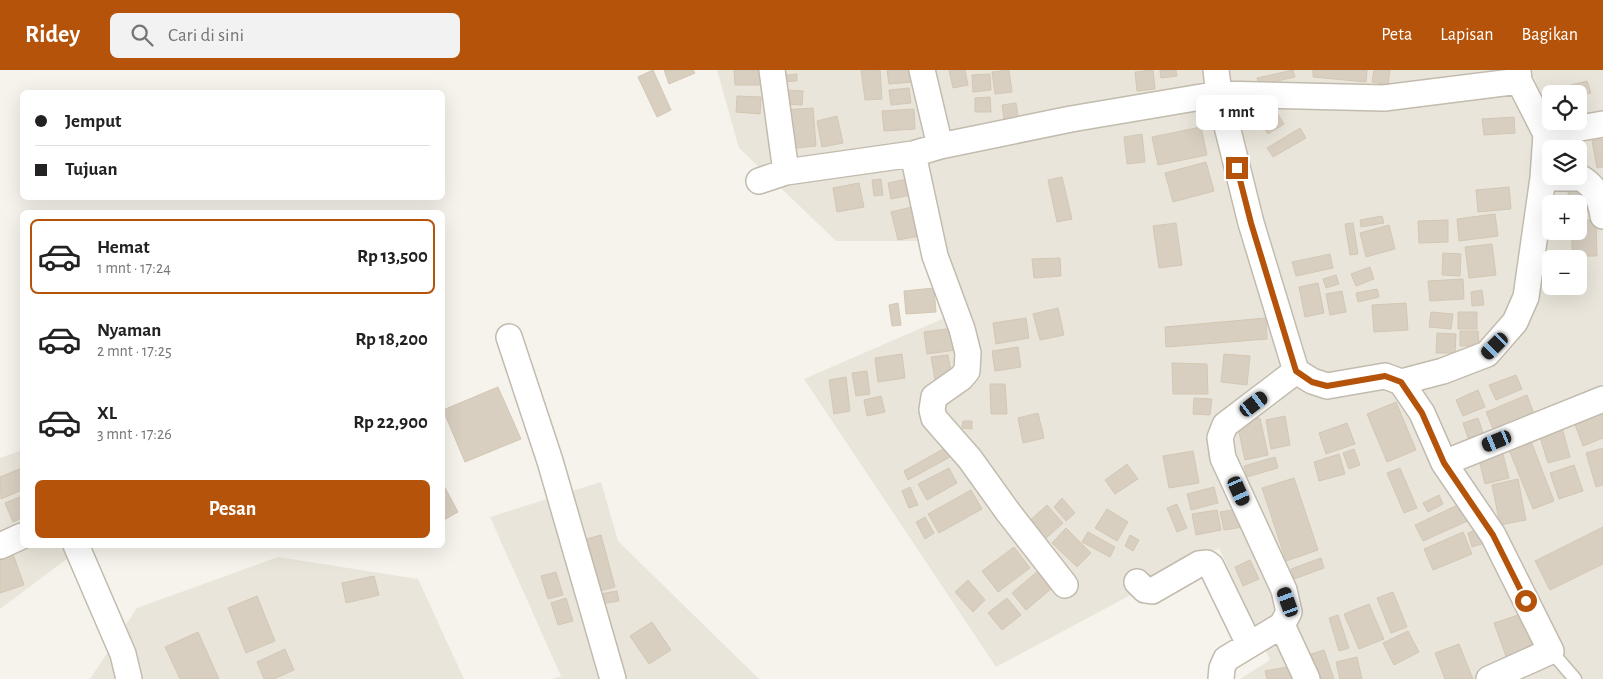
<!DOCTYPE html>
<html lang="id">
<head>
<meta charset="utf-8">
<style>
	:root { --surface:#fff; --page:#f2f2f2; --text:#222; --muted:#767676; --line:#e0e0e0; --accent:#b45309 }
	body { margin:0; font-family:"Alegreya Sans",sans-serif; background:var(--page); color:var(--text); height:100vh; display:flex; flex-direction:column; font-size:19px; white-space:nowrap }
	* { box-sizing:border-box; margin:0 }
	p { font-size:16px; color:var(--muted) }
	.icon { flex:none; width:28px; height:28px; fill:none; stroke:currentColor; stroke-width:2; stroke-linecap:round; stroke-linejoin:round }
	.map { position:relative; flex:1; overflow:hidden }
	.panel { position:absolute; left:20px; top:140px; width:425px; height:338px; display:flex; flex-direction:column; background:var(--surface); border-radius:8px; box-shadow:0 5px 20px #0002 }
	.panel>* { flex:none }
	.top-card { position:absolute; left:20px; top:20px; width:425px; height:110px; border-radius:8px; box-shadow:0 5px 20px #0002; display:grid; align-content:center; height:110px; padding:0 15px; background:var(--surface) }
	.controls { position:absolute; left:1542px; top:15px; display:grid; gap:10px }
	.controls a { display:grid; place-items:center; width:45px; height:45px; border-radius:8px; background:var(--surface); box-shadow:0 5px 20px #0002; font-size:25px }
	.end { position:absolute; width:22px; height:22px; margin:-11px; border:6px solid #b45309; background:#fff; box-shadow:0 0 0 2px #fff }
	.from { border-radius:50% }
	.bubble { position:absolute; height:35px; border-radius:8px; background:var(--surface); box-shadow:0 5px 20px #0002; font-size:16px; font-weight:700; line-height:35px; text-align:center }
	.car { position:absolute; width:15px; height:30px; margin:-15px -8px; border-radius:6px; box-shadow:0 0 4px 1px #0007; background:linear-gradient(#222 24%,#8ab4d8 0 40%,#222 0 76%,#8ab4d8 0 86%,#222 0) }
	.top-card b { display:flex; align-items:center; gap:18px; height:48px; font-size:19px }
	.top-card b+b { border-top:1px solid var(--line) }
	.top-card i { width:12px; height:12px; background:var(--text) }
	ul { padding:9px 0 0; list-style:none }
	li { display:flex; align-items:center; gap:15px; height:75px; margin:0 10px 8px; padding:0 5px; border:2px solid transparent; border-radius:8px }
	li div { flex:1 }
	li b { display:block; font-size:19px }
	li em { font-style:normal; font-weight:700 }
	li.current { border-color:var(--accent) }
	li>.icon { width:45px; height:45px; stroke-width:1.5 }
	.primary-button { display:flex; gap:10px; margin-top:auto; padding:10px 15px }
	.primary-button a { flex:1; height:58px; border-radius:8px; background:var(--accent); color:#fff; font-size:20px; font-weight:700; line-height:58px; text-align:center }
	header { display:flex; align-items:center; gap:30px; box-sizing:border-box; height:70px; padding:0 25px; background:var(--accent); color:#fff }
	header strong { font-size:24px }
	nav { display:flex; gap:28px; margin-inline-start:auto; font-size:18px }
	.search { width:350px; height:45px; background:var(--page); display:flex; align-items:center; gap:12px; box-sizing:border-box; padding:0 18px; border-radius:8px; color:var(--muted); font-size:19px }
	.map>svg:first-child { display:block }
	.residential { fill:#eae5da; fill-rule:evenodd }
	.building { fill:#d8cfc1; stroke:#d3c7b4 }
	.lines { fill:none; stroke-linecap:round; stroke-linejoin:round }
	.lane-casing { stroke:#c2bbae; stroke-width:15 }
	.street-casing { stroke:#c2bbae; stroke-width:28 }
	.lane { stroke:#fff; stroke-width:12 }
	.street { stroke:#fff; stroke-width:25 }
	.route { stroke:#b45309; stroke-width:6 }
</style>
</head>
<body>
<header>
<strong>Ridey</strong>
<div class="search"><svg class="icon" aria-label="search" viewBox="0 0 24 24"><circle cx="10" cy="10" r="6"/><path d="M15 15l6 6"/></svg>Cari di sini</div>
<nav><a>Peta</a><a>Lapisan</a><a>Bagikan</a></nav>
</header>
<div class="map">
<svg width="1603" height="609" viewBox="0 0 1603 609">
	<rect width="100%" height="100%" fill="#f6f3ec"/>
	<path class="residential" d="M717 0H1603V609H1240L1270 590 1219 478 996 597 804 309 956 243 946 171H836L739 78ZM1551 24H1579V51H1551ZM1551 79H1579V106H1551ZM1551 134H1579V161H1551ZM1551 189H1579V216H1551Z
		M22 380V475H66L68 488 0 539V388Z
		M601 412 618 471 759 609H553L561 606 490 447Z
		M278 487 418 509 464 609H90L137 538Z"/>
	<path class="building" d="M653 0 671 40 657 47 638 7Z
		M664 0H693L695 3 669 14Z
		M734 0H762L763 15H735Z
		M861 0H880L882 29 865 30Z
		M887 0H911L913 12 889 14Z
		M949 0H965L968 15 953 18Z
		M1009 0 1012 22 995 24 992 2Z
		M1153 0 1155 19 1137 21 1135 2Z
		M1160 0H1176L1177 6 1161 8Z
		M1293 0 1295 7 1259 15 1257 8Z
		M1313 0H1367L1366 12 1313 7Z
		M1374 0H1390L1388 15 1372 12Z
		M797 4V11L781 12 780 6Z
		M990 4 991 20 973 22 972 5Z
		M1587 11 1591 23 1579 26V24H1556L1555 19Z
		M909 18 911 33 891 35 889 20Z
		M785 20 803 21 802 35 784 34Z
		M737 26 761 27 760 44 736 42Z
		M990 27 991 42H975V28Z
		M1016 33 1019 53 1005 56 1002 35Z
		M813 38 816 76 786 79 782 40Z
		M914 39 915 59 884 61 882 41Z
		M1277 43 1284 54 1268 64 1261 53Z
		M837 46 843 73 822 77 817 51Z
		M1514 47 1515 63 1484 65 1482 49Z
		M1201 57 1207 85 1158 95 1152 67Z
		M1300 58 1306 68 1273 87 1267 78Z
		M1142 64 1145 92 1127 94 1124 67Z
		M1603 69V97L1597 98 1592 71Z
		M1206 92 1214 121 1173 132 1165 103Z
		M1062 107 1072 149 1057 152 1048 110Z
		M912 108 916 124 891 129 888 113Z
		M881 109 883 125 874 126 872 110Z
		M859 113 864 137 837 142 833 118Z
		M1509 117 1511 139 1478 142 1476 120Z
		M1586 118 1590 141 1579 142V134H1570L1568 122Z
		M912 137 919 166 898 170 891 142Z
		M1495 144 1498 166 1459 171 1457 149Z
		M1382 146 1384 153 1361 157 1360 150Z
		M1448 150V172L1419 173 1418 151Z
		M1579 150H1596L1597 186H1572V161H1579Z
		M1176 153 1182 195 1159 198 1153 156Z
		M1353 153 1358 184 1350 185 1345 154Z
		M1389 155 1395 179 1366 187 1360 163Z
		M1492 174 1496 205 1469 208 1465 177Z
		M1443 183 1461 184 1460 206 1442 205Z
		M1330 184 1333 198 1296 206 1292 192Z
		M1060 188 1061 206 1034 208 1032 189Z
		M1370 197 1374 209 1356 216 1351 204Z
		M1336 205 1339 214 1326 218 1323 209Z
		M1463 209 1464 229 1430 231 1428 211Z
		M1318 213 1324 243 1305 247 1299 217Z
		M934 218 936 242 906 244 904 221Z
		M1377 219 1379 227 1358 232 1356 223Z
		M1482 220 1484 235 1472 236 1471 222Z
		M1342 221 1346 242 1330 245 1326 224Z
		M898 233 901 255 892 256 889 235Z
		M1406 233 1408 260 1374 262 1372 235Z
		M1058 238 1064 265 1040 270 1033 244Z
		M1431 242 1453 244 1451 259 1429 257Z
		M1458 242H1477V259H1458Z
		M1026 248 1029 268 996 274 993 253Z
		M1266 248 1267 269 1166 277 1165 257Z
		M953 258 956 280 927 284 924 262Z
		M1460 261H1478L1479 276H1460Z
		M1437 263 1456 264 1455 283H1436Z
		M1018 277 1021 297 995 301 992 281Z
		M902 284 905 308 878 312 875 288Z
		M1224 284 1250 286 1247 315 1221 312Z
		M948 285 953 312 936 315 931 287Z
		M1172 293 1207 294 1208 324H1173Z
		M867 301 870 324 856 326 852 303Z
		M1516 305 1522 319 1496 330 1489 315Z
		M846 307 850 341 834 344 829 310Z
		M990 314H1005L1007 344H991Z
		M498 317 521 369 465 392 443 340Z
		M1478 320 1485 337 1463 346 1456 330Z
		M1527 325 1534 344 1494 361 1486 342Z
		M881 326 885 342 867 346 864 330Z
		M1194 328 1212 329 1210 345 1193 344Z
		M1396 332 1416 380 1387 392 1367 344Z
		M1603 338V368L1583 376 1573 349Z
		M1038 343 1044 368 1023 373 1018 348Z
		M1285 346 1290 375 1271 379 1266 350Z
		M1260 348 1268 385 1245 390 1237 353Z
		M1478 348 1483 363 1468 368 1463 353Z
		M963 351H972V359L962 358Z
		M1347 353 1355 374 1326 384 1319 363Z
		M1561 354 1570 387 1548 393 1538 361Z
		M1529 366 1554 431 1533 439 1507 375Z
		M945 378 950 387 908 410 904 401Z
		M1603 378V415L1596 417 1586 383Z
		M1354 379 1360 395 1349 399 1343 383Z
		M1502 380 1509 408 1485 414 1478 386Z
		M1193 381 1199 413 1169 418 1163 386Z
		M1339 384 1345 404 1319 411 1314 392Z
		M1275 387 1278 398 1247 407 1244 396Z
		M1127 394 1138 409 1115 424 1105 410Z
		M1574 395 1583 421 1559 429 1550 403Z
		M22 398V420L1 429 0 407Z
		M949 398 957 413 927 430 918 414Z
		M1400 398 1417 438 1404 443 1387 403Z
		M1294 408 1318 480 1286 491 1262 418Z
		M1518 409 1526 450 1500 455 1492 415Z
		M442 412 458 442 442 451Z
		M910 417 918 435 909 438 902 421Z
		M1214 417 1218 433 1191 440 1187 424Z
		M971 420 982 439 939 463 928 444Z
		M1439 425 1443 434 1428 442 1423 433Z
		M22 426V448L13 452 5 433Z
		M1062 428 1075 443 1066 451 1054 437Z
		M1464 432 1472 449 1423 471 1415 455Z
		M1177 434 1187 458 1177 462 1167 438Z
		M1047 435 1063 453 1043 471 1027 453Z
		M1107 439 1128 452 1117 471 1095 458Z
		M1239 439 1243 457 1224 460 1220 442Z
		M1217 440 1221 460 1196 465 1192 444Z
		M925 447 934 463 925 469 916 452Z
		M1483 457 1488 472 1472 477 1468 463Z
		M1603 457V494L1550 520 1535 491Z
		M1066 458 1091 483 1077 497 1052 473Z
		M1088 462 1115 477 1110 487 1082 472Z
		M1463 462 1472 484 1433 500 1424 479Z
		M601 465 615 517 596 522 583 470Z
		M1130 465 1139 470 1133 481 1125 476Z
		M1014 477 1030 498 998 522 982 501Z
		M12 481 24 515 0 523V485Z
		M1321 488 1324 498 1294 509 1291 499Z
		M1250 490 1259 509 1243 516 1235 497Z
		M1038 501 1052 518 1026 540 1012 523Z
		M556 502 563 525 548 529 541 506Z
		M374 506 379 525 346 533 342 513Z
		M968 510 985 530 973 542 955 522Z
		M617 521 619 531 601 534 600 524Z
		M1393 522 1407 557 1391 563 1377 528Z
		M257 526 275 571 246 583 228 538Z
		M566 528 573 551 558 555 551 533Z
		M1007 528 1021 545 1002 560 988 543Z
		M1369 534 1384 569 1359 579 1344 544Z
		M1521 544 1534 580 1507 589 1494 553Z
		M1338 545 1349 578 1339 581 1329 548Z
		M652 552 671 580 649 594 630 566Z
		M1408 561 1419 582 1394 595 1383 573Z
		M198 562 219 609H180L165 577Z
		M1459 574 1473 609H1445L1435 583Z
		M285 579 294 600 274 609H264L257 592Z
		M1324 580 1334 609H1319L1311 584Z
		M1357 587 1362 609H1340L1336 592Z
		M1292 596 1295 609H1267L1265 601Z"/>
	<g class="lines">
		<defs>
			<path id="lane" d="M1551 581 1575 609"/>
			<path id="street" d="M772 0 786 102
				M922 0 940 76
				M1216 0 1219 24 1251 153 1296 301 1312 311 1327 316 1385 306 1401 312 1422 343 1444 393 1493 465 1551 581 1489 609
				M1546 64 1603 54
				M913 84 935 186 962 259 968 283 967 301 961 308 934 327 932 340 934 348 970 389 1008 442 1065 515
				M1543 108H1581C1596 117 1600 128 1603 146
				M759 111 786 102 913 84 940 76 1071 49 1219 24 1384 28 1519 11
				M509 267 550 391 613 609
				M1401 312 1443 301 1487 284 1515 252 1526 227 1543 108 1546 64 1519 11 1518 0
				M1444 393 1603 329
				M76 475 123 584 129 609
				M0 476 22 466
				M1137 512 1145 520 1152 521 1199 494 1207 493 1211 496 1249 574
				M1282 555 1307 609
				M1221 609 1222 598 1226 589 1282 555 1289 542 1284 520 1223 388 1220 368 1225 355 1296 301"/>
		</defs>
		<use href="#lane" class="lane-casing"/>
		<use href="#street" class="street-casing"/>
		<use href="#lane" class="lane"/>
		<use href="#street" class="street"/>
	</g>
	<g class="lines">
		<path class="route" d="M1237 98 1251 153 1296 301 1312 312 1327 316 1385 306 1401 312 1422 343 1444 393 1493 465 1526 531"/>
	</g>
</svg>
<div class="controls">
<a><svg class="icon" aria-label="locate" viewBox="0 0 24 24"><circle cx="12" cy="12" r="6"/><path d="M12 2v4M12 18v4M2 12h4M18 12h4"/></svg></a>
<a><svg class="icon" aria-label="layers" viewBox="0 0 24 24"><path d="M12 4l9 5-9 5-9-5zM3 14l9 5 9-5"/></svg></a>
<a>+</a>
<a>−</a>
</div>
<i class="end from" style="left:1526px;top:531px"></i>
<i class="end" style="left:1237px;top:98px"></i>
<div class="bubble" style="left:1196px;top:25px;width:82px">1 mnt</div>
<i class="car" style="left:1495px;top:276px;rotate:225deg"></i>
<i class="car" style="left:1254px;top:334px;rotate:53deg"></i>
<i class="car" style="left:1497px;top:371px;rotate:248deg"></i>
<i class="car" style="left:1239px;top:421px;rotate:156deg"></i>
<i class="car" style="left:1288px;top:532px;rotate:340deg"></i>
<div class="top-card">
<b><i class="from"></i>Jemput</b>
<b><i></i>Tujuan</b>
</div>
<section class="panel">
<ul>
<li class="current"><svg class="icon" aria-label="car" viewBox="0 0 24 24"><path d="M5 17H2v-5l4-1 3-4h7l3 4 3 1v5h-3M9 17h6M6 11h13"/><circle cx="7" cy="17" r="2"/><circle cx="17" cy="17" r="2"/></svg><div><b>Hemat</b><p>1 mnt · 17:24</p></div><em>Rp 13,500</em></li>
<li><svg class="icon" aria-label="car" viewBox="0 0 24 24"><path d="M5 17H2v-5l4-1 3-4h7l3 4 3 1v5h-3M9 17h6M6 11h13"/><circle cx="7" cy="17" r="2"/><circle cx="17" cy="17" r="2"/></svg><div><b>Nyaman</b><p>2 mnt · 17:25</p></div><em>Rp 18,200</em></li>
<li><svg class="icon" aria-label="car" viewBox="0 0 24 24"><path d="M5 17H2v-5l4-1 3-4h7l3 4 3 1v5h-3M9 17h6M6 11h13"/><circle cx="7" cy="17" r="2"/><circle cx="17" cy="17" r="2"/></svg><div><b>XL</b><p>3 mnt · 17:26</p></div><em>Rp 22,900</em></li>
</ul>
<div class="primary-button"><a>Pesan</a></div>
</section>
</div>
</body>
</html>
